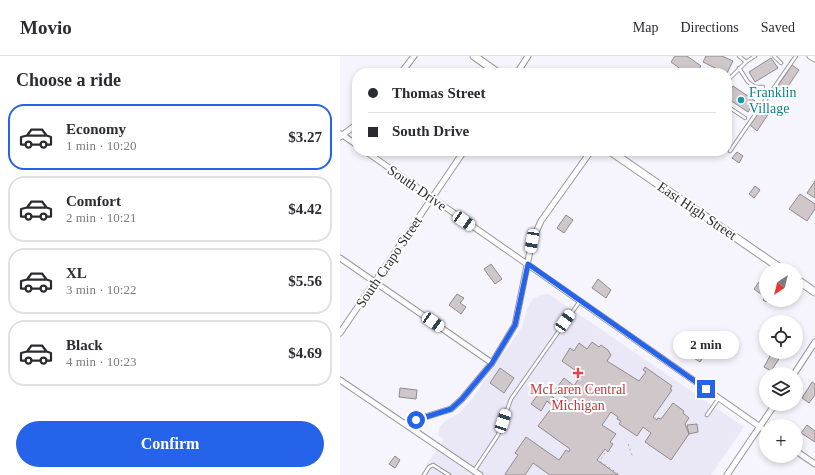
<!DOCTYPE html>
<html lang="en">
<head>
<meta charset="utf-8">
<style>
	:root { --surface:#fff; --page:#f2f2f3; --text:#2b2b33; --muted:#7c7c81; --line:#e1e1e2; --accent:#2563eb }
	body { margin:0; font-family:"Times New Roman",serif; background:var(--page); color:var(--text); height:100vh; display:flex; flex-direction:column; font-size:15px; white-space:nowrap }
	* { box-sizing:border-box; margin:0 }
	p { font-size:13px; color:var(--muted) }
	.icon { flex:none; width:22px; height:22px; fill:none; stroke:currentColor; stroke-width:2; stroke-linecap:round; stroke-linejoin:round }
	.map { position:relative; flex:1; overflow:hidden }
	.panel { display:flex; flex-direction:column; background:var(--surface); width:340px }
	.panel>* { flex:none }
	.hud { position:absolute; left:12px; top:12px; width:380px; height:88px; border-radius:16px; box-shadow:0 2px 6px #0003; display:grid; align-content:center; height:88px; padding:0 16px; background:var(--surface) }
	.needle { width:26px; rotate:215deg }
	.tools { position:absolute; left:419px; top:207px; display:grid; gap:8px }
	.tools a { display:grid; place-items:center; width:44px; height:44px; border-radius:50%; background:var(--surface); box-shadow:0 2px 6px #0003; font-size:20px }
	.end { position:absolute; width:18px; height:18px; margin:-9px; border:5px solid #2563eb; background:#fff; box-shadow:0 0 0 2px #fff }
	.from { border-radius:50% }
	.bubble { position:absolute; height:28px; border-radius:14px; background:var(--surface); box-shadow:0 2px 6px #0003; font-size:13px; font-weight:600; line-height:28px; text-align:center }
	.car { position:absolute; width:12px; height:24px; margin:-12px -6px; border-radius:5px; box-shadow:0 0 3px 1px #0007; background:linear-gradient(#fff 24%,#345 0 40%,#fff 0 76%,#345 0 86%,#fff 0) }
	.hud b { display:flex; align-items:center; gap:14px; height:38px; font-size:15px }
	.hud b+b { border-top:1px solid var(--line) }
	.hud i { width:10px; height:10px; background:var(--text) }
	ul { padding:0; list-style:none }
	li { display:flex; align-items:center; gap:12px; height:66px; margin:0 8px 6px; padding:0 8px; border:2px solid var(--line); border-radius:16px }
	li div { flex:1 }
	li b { display:block; font-size:15px }
	li em { font-style:normal; font-weight:600 }
	li.current { border-color:var(--accent) }
	li>.icon { width:36px; height:36px; stroke-width:1.5 }
	h2 { padding:0 16px; font-size:18px; line-height:48px }
	.button { display:flex; gap:8px; margin-top:auto; padding:8px 16px }
	.button a { flex:1; height:46px; border-radius:24px; background:var(--accent); color:#fff; font-size:16px; font-weight:600; line-height:46px; text-align:center }
	header { display:flex; align-items:center; gap:24px; box-sizing:border-box; height:56px; padding:0 20px; background:var(--surface); border-bottom:1px solid var(--line) }
	header strong { font-size:19px }
	nav { display:flex; gap:22px; margin-inline-start:auto; font-size:14px }
	main { display:flex; flex:1; min-height:0 }
	.map>svg:first-child { display:block }
	.built { fill:#eae8f7 }
	.building { fill:#cfc7ca; stroke:#928a8d }
	.lines { fill:none; stroke-linecap:round; stroke-linejoin:round }
	.lane-casing { stroke:#99989f; stroke-width:4.5 }
	.street-casing { stroke:#99989f; stroke-width:7 }
	.secondary-casing { stroke:#99989f; stroke-width:9 }
	.path { stroke:#a6a5ab; stroke-width:1; stroke-dasharray:2 3; stroke-linecap:butt }
	.lane { stroke:#fff; stroke-width:2.5 }
	.street { stroke:#fff; stroke-width:5 }
	.secondary { stroke:#fff; stroke-width:7 }
	.route { stroke:#2563eb; stroke-width:5 }
	.culture-dot { fill:#0f9aa8; stroke:#fff; stroke-width:1.5 }
	.health-dot { fill:#e0444e; stroke:#fff; stroke-width:1.5 }
	.labels { text-anchor:middle; dominant-baseline:central; stroke-width:4; stroke-linejoin:round; paint-order:stroke }
	.culture-label { font-size:14px; fill:#0d838f; stroke:#fff; text-anchor:start }
	.street-label { font-size:14px; fill:#2b2a2d; stroke:#fff }
	.health-label { font-size:14px; fill:#be3a42; stroke:#fff }
</style>
</head>
<body>
<header>
<strong>Movio</strong>
<nav><a>Map</a><a>Directions</a><a>Saved</a></nav>
</header>
<main>
<section class="panel">
<h2>Choose a ride</h2>
<ul>
<li class="current"><svg class="icon" aria-label="car" viewBox="0 0 24 24"><path d="M5 17H2v-5l4-1 3-4h7l3 4 3 1v5h-3M9 17h6M6 11h13"/><circle cx="7" cy="17" r="2"/><circle cx="17" cy="17" r="2"/></svg><div><b>Economy</b><p>1 min · 10:20</p></div><em>$3.27</em></li>
<li><svg class="icon" aria-label="car" viewBox="0 0 24 24"><path d="M5 17H2v-5l4-1 3-4h7l3 4 3 1v5h-3M9 17h6M6 11h13"/><circle cx="7" cy="17" r="2"/><circle cx="17" cy="17" r="2"/></svg><div><b>Comfort</b><p>2 min · 10:21</p></div><em>$4.42</em></li>
<li><svg class="icon" aria-label="car" viewBox="0 0 24 24"><path d="M5 17H2v-5l4-1 3-4h7l3 4 3 1v5h-3M9 17h6M6 11h13"/><circle cx="7" cy="17" r="2"/><circle cx="17" cy="17" r="2"/></svg><div><b>XL</b><p>3 min · 10:22</p></div><em>$5.56</em></li>
<li><svg class="icon" aria-label="car" viewBox="0 0 24 24"><path d="M5 17H2v-5l4-1 3-4h7l3 4 3 1v5h-3M9 17h6M6 11h13"/><circle cx="7" cy="17" r="2"/><circle cx="17" cy="17" r="2"/></svg><div><b>Black</b><p>4 min · 10:23</p></div><em>$4.69</em></li>
</ul>
<div class="button"><a>Confirm</a></div>
</section>
<div class="map">
<svg width="475" height="419" viewBox="0 0 475 419">
	<rect width="100%" height="100%" fill="#f6f4fc"/>
	<path class="built" d="M209 238 404 371 371 419H80L104 383 98 379 100 371 105 365 118 358 132 343 182 271 188 251 193 243 200 239Z"/>
	<path class="building" d="M335 0H347L361 10 356 17H346L331 6Z
		M366 0H382L393 5 387 17H385L363 6Z
		M431 2 438 12 415 26 409 16Z
		M452 9 459 14 442 39 435 34Z
		M393 30 415 45 408 56 387 42V39Z
		M424 49 431 54 417 75 410 69Z
		M397 96 403 100 399 107 392 102Z
		M475 125V142L467 137Z
		M415 130 420 134 414 142 409 138Z
		M460 138 475 148V153L467 165 449 153Z
		M226 159 233 164 224 177 217 172Z
		M151 208 162 223 155 228 144 213Z
		M258 223 271 234 266 242 252 232Z
		M419 226 426 231V244H427L426 246 423 244 425 241 414 233Z
		M117 238 124 242 120 247 126 251 121 258 109 249Z
		M342 278 349 283 342 292 336 288Z
		M252 286 259 291 261 289 268 294 271 299 267 305 299 325 306 316 303 314 305 311 332 330 330 333 332 334 313 361 317 364 318 362 321 363 333 347 344 355 343 357 349 362 345 368 349 378 331 404 305 386 311 377 303 371 297 380 279 368 281 365 277 363 278 361 271 356 262 369 276 378 270 386 273 388 268 396 265 393 257 404 278 419H210L193 407 185 419H167L165 418 178 399 175 397 186 381 219 404 226 394 229 396 230 393 198 370 213 350 207 345 201 355 191 348 202 333 225 350H228L230 348 226 345 228 343 215 334 224 322 234 330 239 322 236 320 239 317 222 305 230 292 234 295 239 287 247 293Z
		M353 293 364 300 360 306 349 299Z
		M431 298 439 303 431 315 424 311Z
		M160 312 174 322 164 337 150 327Z
		M472 326 475 328V339L469 347 462 342Z
		M60 332 77 334 76 343 59 341Z
		M357 368 358 376 349 378 347 369Z
		M467 369 475 375V386L461 377Z
		M55 400 60 404 55 412 49 408Z"/>
	<g class="lines">
		<defs>
			<path id="lane" d="M399 0 406 6
				M434 0 441 7
				M399 12 408 26 415 31H423
				M387 25 406 6 415 0
				M387 50 405 62
				M390 95 456 0
				M367 359 379 342
				M134 415 158 379 171 343 240 245
				M84 419 89 411 93 409 109 419"/>
			<path id="street" d="M470 0 475 3
				M61 17 74 0
				M177 17 188 0
				M1 78 17 89
				M0 81 17 68
				M25 95 426 375
				M0 202 152 307
				M0 277 124 95
				M454 318 475 286
				M0 324 140 419
				M65 367 111 353 122 343 152 307 175 269 192 185 201 165 251 95
				M456 395 475 408
				M387 419 435 348"/>
			<path id="secondary" d="M134 0 158 17
				M270 95 443 214
				M456 223 475 236"/>
		</defs>
		<use href="#lane" class="lane-casing"/>
		<use href="#street" class="street-casing"/>
		<use href="#secondary" class="secondary-casing"/>
		<path class="path" d="M288 388 293 402
			M265 397 260 405 280 419"/>
		<use href="#lane" class="lane"/>
		<use href="#street" class="street"/>
		<use href="#secondary" class="secondary"/>
	</g>
	<g class="lines">
		<path class="route" d="M76 364 111 353 122 343 152 307 175 269 188 208 366 333"/>
	</g>
	<circle class="culture-dot" cx="401" cy="44" r="4"/>
	<path class="health-dot" d="M236 311h4v4h4v4h-4v4h-4v-4h-4v-4h4z"/>
	<g class="labels">
		<g class="culture-label">
			<text x="409" y="36">Franklin<tspan x="409" dy="16">Village</tspan></text>
		</g>
		<g class="street-label">
			<text transform="translate(77 132) rotate(35)">South Drive</text>
			<text transform="translate(357 155) rotate(34)">East High Street</text>
			<text transform="translate(49 206) rotate(-56)">South Crapo Street</text>
		</g>
		<g class="health-label">
			<text x="238" y="333">McLaren Central<tspan x="238" dy="16">Michigan</tspan></text>
		</g>
	</g>
</svg>
<div class="tools">
<a><svg class="needle" viewBox="-14 -14 28 28"><path d="M0-13l5 13h-10z" fill="#e53935"/><path d="M0 13l5-13h-10z" fill="#7c7c81"/></svg></a>
<a><svg class="icon" aria-label="locate" viewBox="0 0 24 24"><circle cx="12" cy="12" r="6"/><path d="M12 2v4M12 18v4M2 12h4M18 12h4"/></svg></a>
<a><svg class="icon" aria-label="layers" viewBox="0 0 24 24"><path d="M12 4l9 5-9 5-9-5zM3 14l9 5 9-5"/></svg></a>
<a>+</a>
</div>
<i class="end from" style="left:76px;top:364px"></i>
<i class="end" style="left:366px;top:333px"></i>
<div class="bubble" style="left:333px;top:275px;width:66px">2 min</div>
<i class="car" style="left:124px;top:165px;rotate:124deg"></i>
<i class="car" style="left:192px;top:185px;rotate:190deg"></i>
<i class="car" style="left:225px;top:265px;rotate:35deg"></i>
<i class="car" style="left:93px;top:266px;rotate:125deg"></i>
<i class="car" style="left:163px;top:365px;rotate:18deg"></i>
<div class="hud">
<b><i class="from"></i>Thomas Street</b>
<b><i></i>South Drive</b>
</div>
</div>
</main>
</body>
</html>
